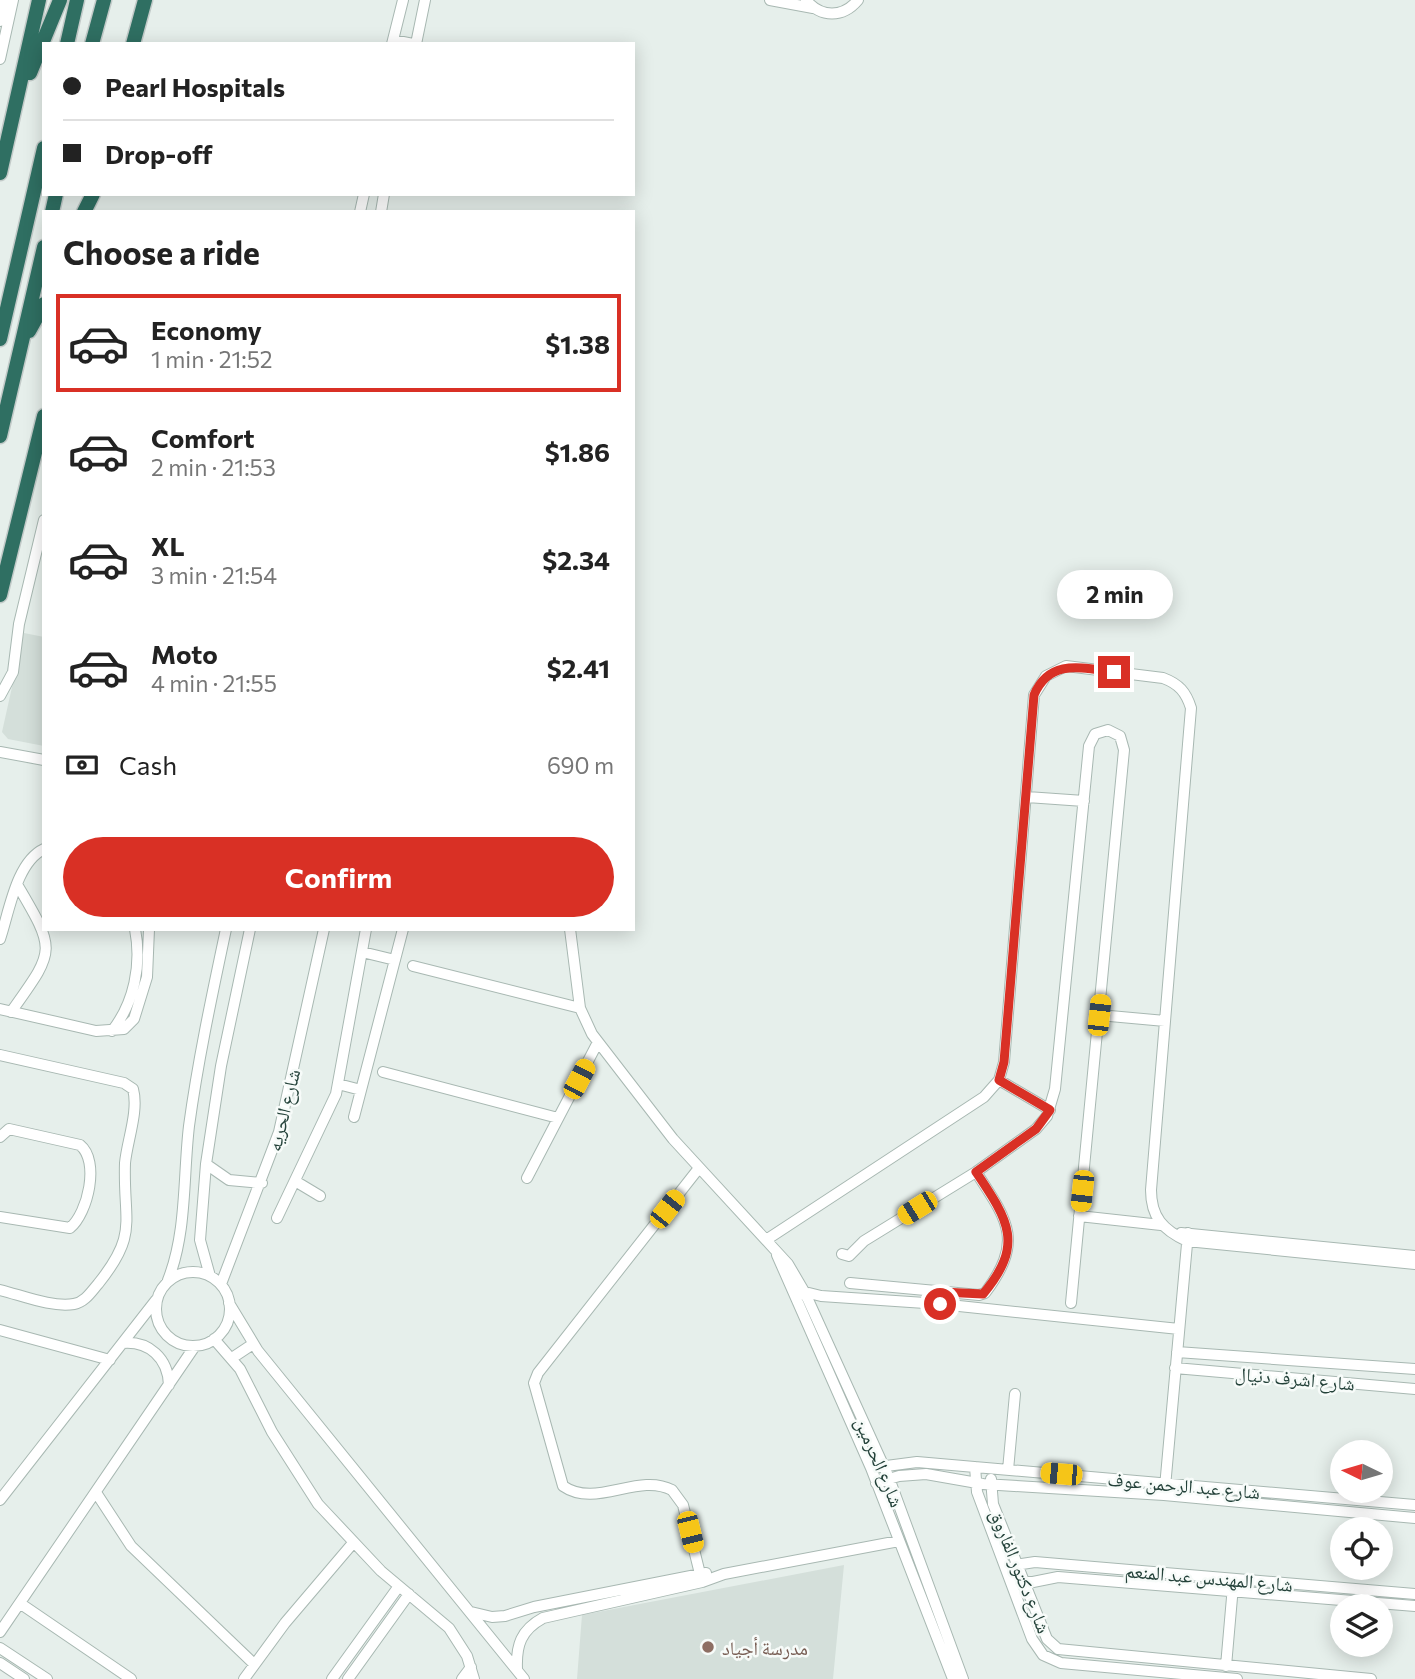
<!DOCTYPE html>
<html lang="en">
<head>
<meta charset="utf-8">
<style>
	:root { --surface:#fff; --page:#f2f2f2; --text:#222; --muted:#767676; --line:#e0e0e0; --accent:#d93025 }
	body { margin:0; font-family:Commissioner,"Noto Naskh Arabic",sans-serif; background:var(--page); color:var(--text); height:100vh; display:flex; flex-direction:column; font-size:26px; white-space:nowrap }
	* { box-sizing:border-box; margin:0 }
	p { font-size:23px; color:var(--muted) }
	.icon { flex:none; width:38px; height:38px; fill:none; stroke:currentColor; stroke-width:2; stroke-linecap:round; stroke-linejoin:round }
	.map { position:relative; flex:1; overflow:hidden }
	.details { position:absolute; left:42px; top:210px; width:593px; height:721px; display:flex; flex-direction:column; background:var(--surface); border-radius:0px; box-shadow:0 4px 18px #0003 }
	.details>* { flex:none }
	.hud { position:absolute; left:42px; top:42px; width:593px; height:154px; border-radius:0px; box-shadow:0 4px 18px #0003; display:grid; align-content:center; height:154px; padding:0 21px; background:var(--surface) }
	.needle { width:46px; rotate:275deg }
	.tools { position:absolute; left:1330px; top:1440px; display:grid; gap:14px }
	.tools a { display:grid; place-items:center; width:63px; height:63px; border-radius:50%; background:var(--surface); box-shadow:0 4px 18px #0003; font-size:35px }
	.end { position:absolute; width:32px; height:32px; margin:-16px; border:9px solid #d93025; background:#fff; box-shadow:0 0 0 4px #fff }
	.from { border-radius:50% }
	.bubble { position:absolute; height:49px; border-radius:24px; background:var(--surface); box-shadow:0 4px 18px #0003; font-size:23px; font-weight:700; line-height:49px; text-align:center }
	.car { position:absolute; width:21px; height:42px; margin:-21px -10px; border-radius:9px; box-shadow:0 0 5px 2px #0007; background:linear-gradient(#f5c518 24%,#345 0 40%,#f5c518 0 76%,#345 0 86%,#f5c518 0) }
	.hud b { display:flex; align-items:center; gap:24px; height:66px; font-size:26px }
	.hud b+b { border-top:2px solid var(--line) }
	.hud i { width:18px; height:18px; background:var(--text) }
	ul { padding:0; list-style:none }
	li { display:flex; align-items:center; gap:21px; height:98px; margin:0 14px 10px; padding:0 7px; border:4px solid transparent; border-radius:0px }
	li div { flex:1 }
	li b { display:block; font-size:26px }
	li em { font-style:normal; font-weight:700 }
	li.on { border-color:var(--accent) }
	li>.icon { width:63px; height:63px; stroke-width:1.5 }
	h2 { padding:0 21px; font-size:32px; line-height:84px }
	.pay { display:flex; align-items:center; gap:18px; height:77px; padding:0 21px; font-size:26px }
	.pay p { margin-inline-start:auto }
	.button { display:flex; gap:14px; margin-top:auto; padding:14px 21px }
	.button a { flex:1; height:80px; border-radius:42px; background:var(--accent); color:#fff; font-size:28px; font-weight:700; line-height:80px; text-align:center }
	.map>svg:first-child { display:block }
	.built { fill:#d4dfda }
	.lines { fill:none; stroke-linecap:round; stroke-linejoin:round }
	.minor-casing { stroke:#a8b8b2; stroke-width:12 }
	.highway-casing { stroke:#c2cac8; stroke-width:17 }
	.minor { stroke:#fff; stroke-width:10 }
	.highway { stroke:#2f6f62; stroke-width:14 }
	.route { stroke:#d93025; stroke-width:9 }
	.education-dot { fill:#8d6e63; stroke:#f7fbf9; stroke-width:2.5 }
	.labels { text-anchor:middle; dominant-baseline:central; stroke-width:5; stroke-linejoin:round; paint-order:stroke }
	.street-label { font-size:19px; fill:#24423a; stroke:#f7fbf9 }
	.education-label { font-size:19px; fill:#785e54; stroke:#f7fbf9; text-anchor:start }
</style>
</head>
<body>
<div class="map">
<svg width="1415" height="1679" viewBox="0 0 1415 1679">
	<rect width="100%" height="100%" fill="#e6efeb"/>
	<path class="built" d="M24 633 44 637V746L8 739 2 732Z
		M844 1565 833 1679H577L582 1615Z"/>
	<g class="lines">
		<defs>
			<path id="minor" d="M770 0 813 8
				M806 0C821 18 843 18 858 0
				M0 21 5 0
				M393 40 413 44
				M392 44 403 0
				M416 44 425 0
				M0 59 13 0
				M360 212 364 194
				M381 212 384 194
				M0 696 13 672 19 624 44 520
				M0 752 44 760
				M1027 797 1084 801
				M570 929 580 1008 592 1034 673 1139 788 1264 805 1293 889 1478 963 1679
				M0 939C9 913 16 862 44 849
				M362 952 395 960
				M413 966 580 1008
				M0 1009 96 1031 124 1029 134 1019 147 977 149 929
				M11 1012C55 950 57 952 18 886
				M1099 1015 1165 1021
				M112 1031C134 1003 142 965 135 929
				M0 1055 124 1083 133 1089C139 1111 127 1141 125 1163 123 1223 139 1233 98 1284 91 1292 85 1302 74 1304 52 1308 21 1295 0 1290
				M383 1072 558 1118
				M999 1080 1050 1110
				M338 1084 361 1090
				M354 1117 403 929
				M0 1137 9 1129 80 1145C100 1161 88 1213 70 1228L0 1217
				M206 1164 229 1180 262 1183
				M699 1168 538 1373 534 1383 563 1486C596 1509 638 1472 672 1490L683 1505 702 1582
				M527 1178 598 1042
				M295 1181 320 1196
				M1079 1216 1161 1225
				M277 1218 336 1094 366 929
				M1181 1233 1415 1256
				M766 1240 984 1097 999 1080 1004 1062 1034 695 1046 676 1066 666 1163 678C1179 684 1186 692 1191 708L1151 1190C1151 1217 1163 1230 1187 1241L1415 1264
				M842 1254 849 1256 864 1241 976 1172 1036 1129 1047 1116 1055 1089 1089 746 1095 734 1108 730 1120 736 1124 750 1071 1303
				M777 1255 871 1468 953 1679
				M156 1309a37 37 0 1 1 74 0a37 37 0 1 1-74 0Z
				M210 1276 200 1240 206 1164 221 1066 250 929
				M168 1280C187 1232 183 1177 189 1126 198 1060 212 995 226 929
				M850 1283 979 1295 985 1293C1024 1241 1008 1221 976 1172
				M221 1284 279 1132 324 929
				M801 1295 809 1293 821 1296 940 1304 1179 1329
				M229 1303 258 1351 524 1679
				M0 1330 110 1360
				M214 1339 240 1369 272 1432 318 1504 381 1571 449 1628 467 1656 474 1679
				M123 1343C149 1341 168 1358 169 1385
				M1177 1352 1415 1369
				M232 1358 253 1344
				M1175 1368 1415 1389
				M975 1467 977 1492 1032 1639 1043 1655 1061 1663 1237 1679
				M871 1468 917 1462 1415 1505
				M1008 1470 1015 1394
				M991 1479 993 1504 1047 1639 1058 1649 1371 1679
				M876 1483 899 1476 926 1474 983 1484 1164 1495 1415 1518
				M1165 1487 1188 1233
				M97 1494 131 1546 254 1664
				M0 1500 156 1300
				M1008 1574 1015 1565 1035 1562 1415 1594
				M1010 1580 1033 1582 1058 1577 1415 1606
				M21 1604 131 1679
				M471 1612 492 1617 505 1616 534 1607 706 1573
				M0 1632 195 1346
				M0 1648 47 1679
				M0 1663 24 1679
				M1226 1666 1233 1586
				M517 1669C516 1645 521 1630 543 1618L702 1582 724 1574 899 1541
				M244 1679 285 1623 353 1543
				M332 1679 399 1586
				M348 1679 409 1594
				M462 1679 471 1667"/>
			<path id="highway" d="M67 44 77 0
				M92 44 104 0
				M133 44 145 0
				M30 73 60 0
				M0 173 39 0
				M52 212 56 194
				M84 212 93 194
				M29 331 44 304
				M0 339 44 148
				M0 436 44 247
				M0 595 44 416"/>
		</defs>
		<use href="#minor" class="minor-casing"/>
		<use href="#highway" class="highway-casing"/>
		<use href="#minor" class="minor"/>
		<use href="#highway" class="highway"/>
	</g>
	<g class="lines">
		<path class="route" d="M940 1304 942 1292 983 1294C1025 1244 1008 1220 976 1172L1036 1129 1050 1110 999 1080 1004 1062 1034 695C1050 658 1082 668 1114 672"/>
	</g>
	<circle class="education-dot" cx="708" cy="1647" r="7"/>
	<g class="labels">
		<g class="street-label">
			<text transform="translate(283 1110) rotate(-76)">شارع الحريه</text>
			<text transform="translate(1295 1378) rotate(5)">شارع اشرف دنيال</text>
			<text transform="translate(880 1462) rotate(67)">شارع الحرمين</text>
			<text transform="translate(1184 1485) rotate(5)">شارع عبد الرحمن عوف</text>
			<text transform="translate(1021 1571) rotate(68)">شارع دكتور الفاروق</text>
			<text transform="translate(1209 1577) rotate(5)">شارع المهندس عبد المنعم</text>
		</g>
		<g class="education-label">
			<text x="722" y="1647">مدرسة أجياد</text>
		</g>
	</g>
</svg>
<div class="tools">
<a><svg class="needle" viewBox="-14 -14 28 28"><path d="M0-13l5 13h-10z" fill="#e53935"/><path d="M0 13l5-13h-10z" fill="#767676"/></svg></a>
<a><svg class="icon" aria-label="locate" viewBox="0 0 24 24"><circle cx="12" cy="12" r="6"/><path d="M12 2v4M12 18v4M2 12h4M18 12h4"/></svg></a>
<a><svg class="icon" aria-label="layers" viewBox="0 0 24 24"><path d="M12 4l9 5-9 5-9-5zM3 14l9 5 9-5"/></svg></a>
</div>
<i class="end from" style="left:940px;top:1304px"></i>
<i class="end" style="left:1114px;top:672px"></i>
<div class="bubble" style="left:1057px;top:570px;width:116px">2 min</div>
<i class="car" style="left:1099px;top:1015px;rotate:6deg"></i>
<i class="car" style="left:579px;top:1079px;rotate:28deg"></i>
<i class="car" style="left:1082px;top:1191px;rotate:186deg"></i>
<i class="car" style="left:917px;top:1208px;rotate:238deg"></i>
<i class="car" style="left:667px;top:1209px;rotate:38deg"></i>
<i class="car" style="left:1061px;top:1474px;rotate:275deg"></i>
<i class="car" style="left:690px;top:1532px;rotate:166deg"></i>
<div class="hud">
<b><i class="from"></i>Pearl Hospitals</b>
<b><i></i>Drop-off</b>
</div>
<section class="details">
<h2>Choose a ride</h2>
<ul>
<li class="on"><svg class="icon" aria-label="car" viewBox="0 0 24 24"><path d="M5 17H2v-5l4-1 3-4h7l3 4 3 1v5h-3M9 17h6M6 11h13"/><circle cx="7" cy="17" r="2"/><circle cx="17" cy="17" r="2"/></svg><div><b>Economy</b><p>1 min · 21:52</p></div><em>$1.38</em></li>
<li><svg class="icon" aria-label="car" viewBox="0 0 24 24"><path d="M5 17H2v-5l4-1 3-4h7l3 4 3 1v5h-3M9 17h6M6 11h13"/><circle cx="7" cy="17" r="2"/><circle cx="17" cy="17" r="2"/></svg><div><b>Comfort</b><p>2 min · 21:53</p></div><em>$1.86</em></li>
<li><svg class="icon" aria-label="car" viewBox="0 0 24 24"><path d="M5 17H2v-5l4-1 3-4h7l3 4 3 1v5h-3M9 17h6M6 11h13"/><circle cx="7" cy="17" r="2"/><circle cx="17" cy="17" r="2"/></svg><div><b>XL</b><p>3 min · 21:54</p></div><em>$2.34</em></li>
<li><svg class="icon" aria-label="car" viewBox="0 0 24 24"><path d="M5 17H2v-5l4-1 3-4h7l3 4 3 1v5h-3M9 17h6M6 11h13"/><circle cx="7" cy="17" r="2"/><circle cx="17" cy="17" r="2"/></svg><div><b>Moto</b><p>4 min · 21:55</p></div><em>$2.41</em></li>
</ul>
<div class="pay"><svg class="icon" aria-label="cash" viewBox="0 0 24 24"><path d="M3 7h18v10H3z"/><circle cx="12" cy="12" r="2"/></svg>Cash<p>690 m</p></div>
<div class="button"><a>Confirm</a></div>
</section>
</div>
</body>
</html>
